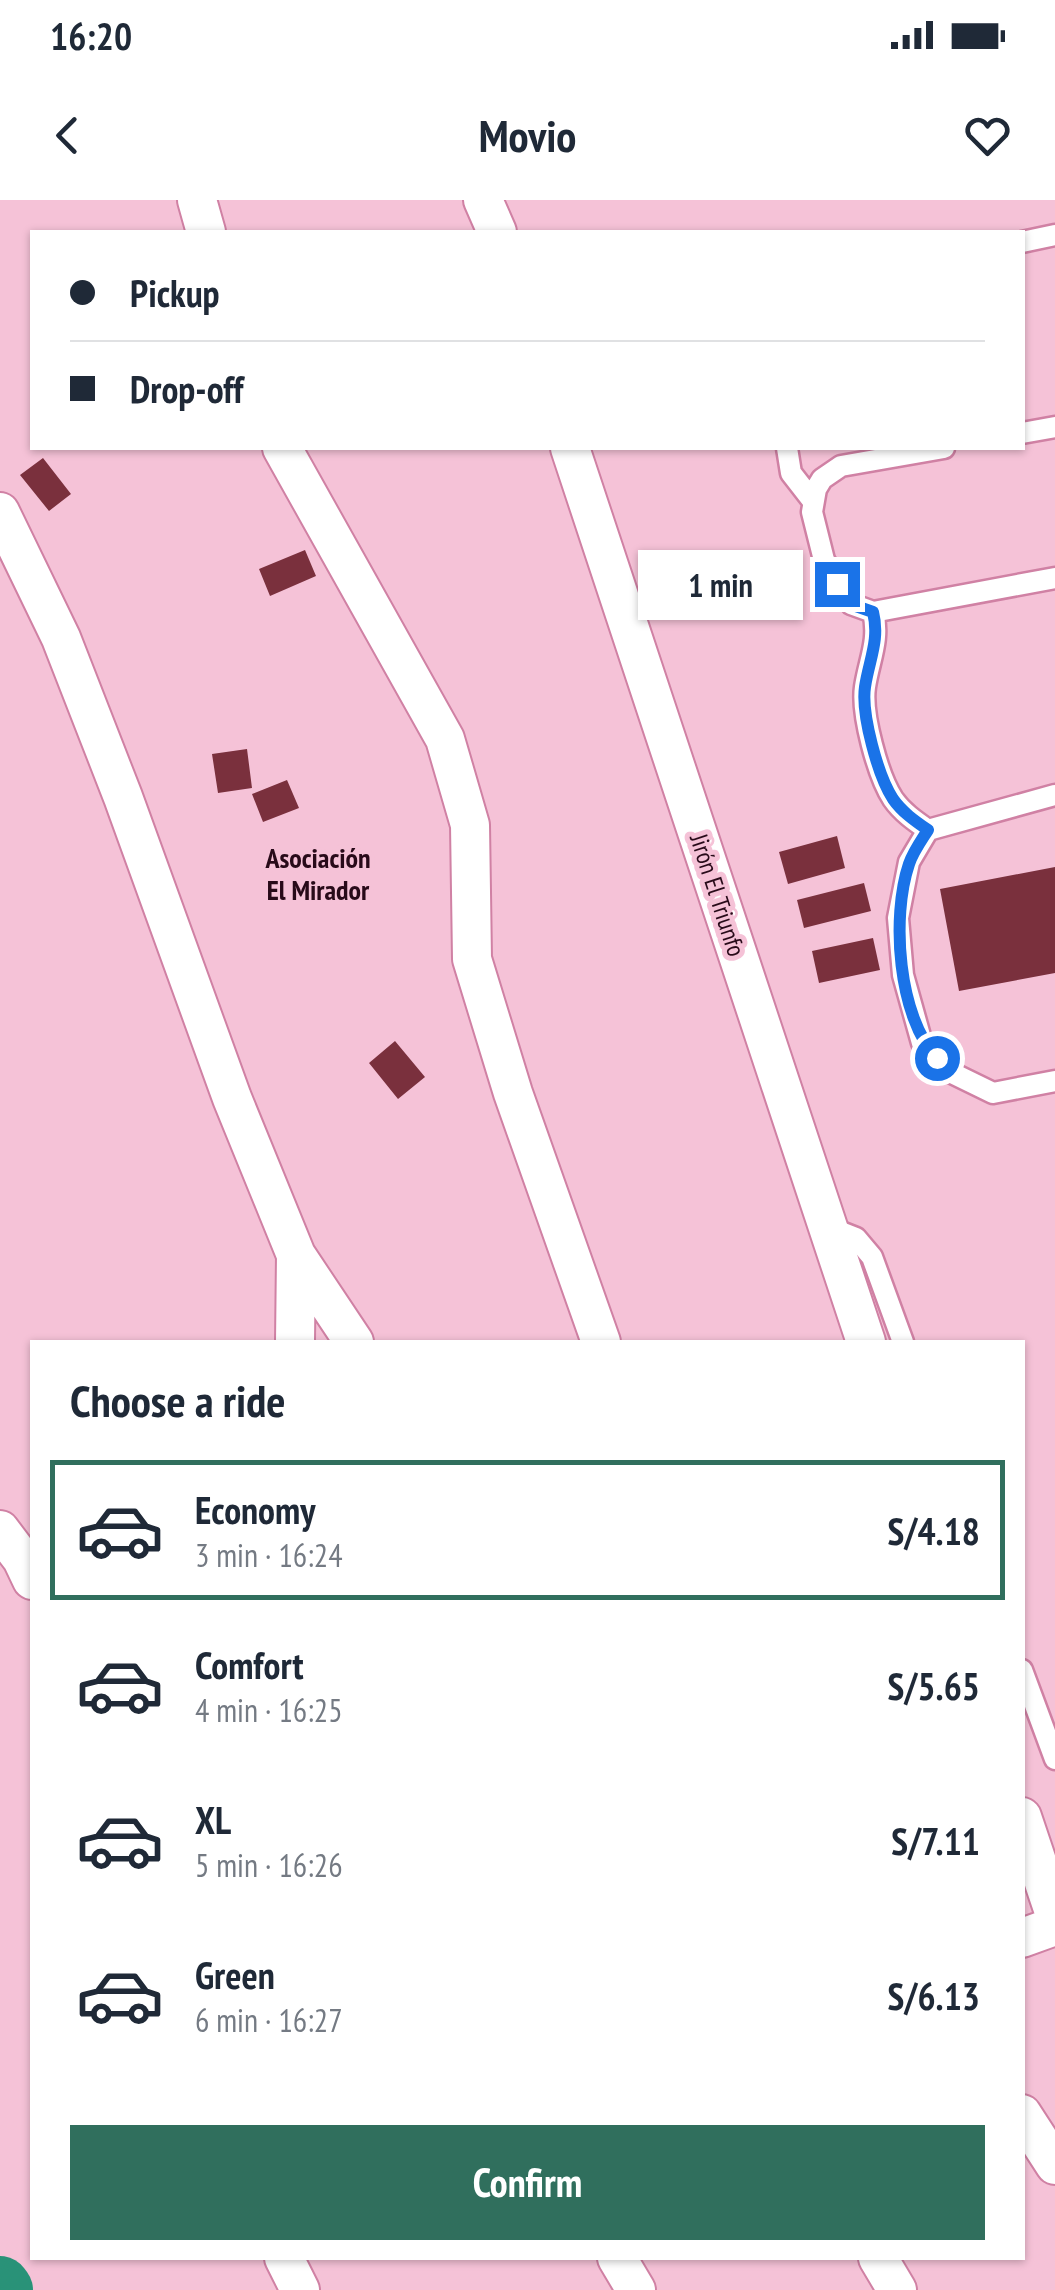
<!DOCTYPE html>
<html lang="en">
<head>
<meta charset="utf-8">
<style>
	:root { --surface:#fff; --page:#f6f6f7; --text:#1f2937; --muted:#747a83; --line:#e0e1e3; --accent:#306f5d }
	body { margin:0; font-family:"PT Sans Narrow",sans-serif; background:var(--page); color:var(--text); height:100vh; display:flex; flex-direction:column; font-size:38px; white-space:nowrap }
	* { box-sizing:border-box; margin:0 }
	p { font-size:32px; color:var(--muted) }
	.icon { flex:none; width:55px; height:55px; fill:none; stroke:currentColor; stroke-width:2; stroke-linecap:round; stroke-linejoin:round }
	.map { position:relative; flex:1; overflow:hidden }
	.drawer { position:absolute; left:30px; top:1140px; width:995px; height:920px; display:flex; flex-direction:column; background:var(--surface); border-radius:0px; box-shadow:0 2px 8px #0004 }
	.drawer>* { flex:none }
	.guide { position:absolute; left:30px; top:30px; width:995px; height:220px; border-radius:0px; box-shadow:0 2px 8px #0004; display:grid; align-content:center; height:220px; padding:0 40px; background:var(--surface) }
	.end { position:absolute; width:45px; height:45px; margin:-22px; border:12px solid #1a73e8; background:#fff; box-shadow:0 0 0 5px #fff }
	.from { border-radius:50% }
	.bubble { position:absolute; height:70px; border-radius:0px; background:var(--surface); box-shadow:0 2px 8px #0004; font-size:32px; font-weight:600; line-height:70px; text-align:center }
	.guide b { display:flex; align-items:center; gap:35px; height:95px; font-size:38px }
	.guide b+b { border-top:2px solid var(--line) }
	.guide i { width:25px; height:25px; background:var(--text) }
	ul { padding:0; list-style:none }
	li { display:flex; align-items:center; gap:30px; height:140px; margin:0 20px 15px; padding:0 20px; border:5px solid transparent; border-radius:0px }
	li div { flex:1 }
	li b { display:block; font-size:38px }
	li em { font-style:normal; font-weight:600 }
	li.selected { border-color:var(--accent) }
	li>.icon { width:90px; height:90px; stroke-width:1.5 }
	h2 { padding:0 40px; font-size:45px; line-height:120px }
	.cta { display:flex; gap:20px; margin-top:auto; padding:20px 40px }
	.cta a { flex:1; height:115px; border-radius:0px; background:var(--accent); color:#fff; font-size:40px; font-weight:600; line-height:115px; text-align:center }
	.status { display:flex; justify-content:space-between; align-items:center; height:70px; padding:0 50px; background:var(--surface); direction:ltr }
	.status svg { height:28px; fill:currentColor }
	header { display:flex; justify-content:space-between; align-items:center; height:130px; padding:0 40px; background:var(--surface); font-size:45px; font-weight:600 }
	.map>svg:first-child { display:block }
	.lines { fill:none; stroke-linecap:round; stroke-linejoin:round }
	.river { stroke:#299278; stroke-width:60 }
	.building { fill:#7a303d }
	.lane-casing { stroke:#d081a4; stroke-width:25 }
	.street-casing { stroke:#d081a4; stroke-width:42 }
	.lane { stroke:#fff; stroke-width:20 }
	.street { stroke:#fff; stroke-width:38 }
	.route { stroke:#1a73e8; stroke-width:12 }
	.labels { text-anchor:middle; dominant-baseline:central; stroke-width:10; stroke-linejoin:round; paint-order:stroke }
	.street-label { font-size:25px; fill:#280a19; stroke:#f5c2d7 }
	.neighbourhood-label { font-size:28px; font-weight:bold; fill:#280a19; stroke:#f5c2d7 }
</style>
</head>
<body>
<div class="status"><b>16:20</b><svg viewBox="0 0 49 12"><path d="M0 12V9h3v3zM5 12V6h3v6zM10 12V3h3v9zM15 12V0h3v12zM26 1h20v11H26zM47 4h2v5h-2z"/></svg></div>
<header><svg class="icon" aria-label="back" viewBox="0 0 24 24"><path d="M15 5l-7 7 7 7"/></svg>Movio<svg class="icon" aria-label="heart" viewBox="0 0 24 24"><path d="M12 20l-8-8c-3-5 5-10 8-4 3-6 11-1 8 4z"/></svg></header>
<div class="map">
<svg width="1055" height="2090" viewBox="0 0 1055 2090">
	<rect width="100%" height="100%" fill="#f5c2d7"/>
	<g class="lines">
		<path class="river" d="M0 2086 3 2090"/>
	</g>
	<path class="building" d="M43 258 71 294 49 311 20 275Z
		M305 350 316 376 270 396 259 369Z
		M247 549 252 588 218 593 212 554Z
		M287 580 299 608 263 622 252 594Z
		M837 636 845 668 788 684 779 652Z
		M1055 667V773L959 791 940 689Z
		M864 683 871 711 804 728 797 700Z
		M873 738 880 770 819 783 812 751Z
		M395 841 425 877 398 899 369 863Z"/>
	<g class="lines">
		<defs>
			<path id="lane" d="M1022 42 1055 35
				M1022 233 1055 227
				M787 248 791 273 812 300
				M944 248 841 266 822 279 816 289 812 312 824 360 851 404 873 412 1055 378
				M873 412C880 440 869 460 865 487 861 514 878 576 893 599 902 612 915 621 928 630
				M1055 595 928 630 909 662 898 718 903 775 922 843 952 873 993 893 1055 881
				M828 1027 856 1038 872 1057 903 1142
				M1022 1470 1055 1559"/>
			<path id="street" d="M197 0 206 32
				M483 0 497 32
				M282 248 445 539 470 625 472 759 513 893 601 1142
				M570 248 866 1142
				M0 312 61 438 123 597 232 898 296 1055 354 1142
				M295 1142 296 1055
				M0 1330 22 1359 32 1380
				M1022 1617 1055 1715
				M1022 1738 1055 1726
				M1022 1914 1055 1965
				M284 2058 300 2090
				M617 2058 636 2090
				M878 2058 897 2090"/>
		</defs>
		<use href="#lane" class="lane-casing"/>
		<use href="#street" class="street-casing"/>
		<use href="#lane" class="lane"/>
		<use href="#street" class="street"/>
	</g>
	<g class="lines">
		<path class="route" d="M837 384 850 404 873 412C880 440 869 460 865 487 861 514 878 576 893 599 902 612 915 621 928 630 921 641 913 652 909 664 891 717 898 817 937 858"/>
	</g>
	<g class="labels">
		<g class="street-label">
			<text transform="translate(718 695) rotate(72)">Jirón El Triunfo</text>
		</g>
		<g class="neighbourhood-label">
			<text x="318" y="657">Asociación<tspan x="318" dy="32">El Mirador</tspan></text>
		</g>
	</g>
</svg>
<i class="end from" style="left:937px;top:858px"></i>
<i class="end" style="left:837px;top:384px"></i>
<div class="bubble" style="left:638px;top:350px;width:165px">1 min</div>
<div class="guide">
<b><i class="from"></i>Pickup</b>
<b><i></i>Drop-off</b>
</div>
<section class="drawer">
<h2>Choose a ride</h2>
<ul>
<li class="selected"><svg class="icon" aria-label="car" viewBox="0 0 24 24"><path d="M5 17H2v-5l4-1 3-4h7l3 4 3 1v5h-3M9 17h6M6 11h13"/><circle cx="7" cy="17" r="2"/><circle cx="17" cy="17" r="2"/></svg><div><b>Economy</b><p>3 min · 16:24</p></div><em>S/4.18</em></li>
<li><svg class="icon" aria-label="car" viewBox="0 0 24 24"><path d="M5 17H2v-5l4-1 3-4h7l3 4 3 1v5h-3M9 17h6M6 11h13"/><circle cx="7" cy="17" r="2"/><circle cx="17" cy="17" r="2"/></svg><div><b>Comfort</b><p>4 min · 16:25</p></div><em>S/5.65</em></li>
<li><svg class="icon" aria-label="car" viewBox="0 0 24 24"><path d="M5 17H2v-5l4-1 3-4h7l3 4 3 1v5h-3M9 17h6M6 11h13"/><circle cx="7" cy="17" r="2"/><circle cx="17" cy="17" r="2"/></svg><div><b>XL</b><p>5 min · 16:26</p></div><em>S/7.11</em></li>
<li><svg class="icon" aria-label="car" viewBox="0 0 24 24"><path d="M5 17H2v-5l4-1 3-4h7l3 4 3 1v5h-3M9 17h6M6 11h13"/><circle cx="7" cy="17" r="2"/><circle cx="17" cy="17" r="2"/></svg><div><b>Green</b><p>6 min · 16:27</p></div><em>S/6.13</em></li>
</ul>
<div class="cta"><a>Confirm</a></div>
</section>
</div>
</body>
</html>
